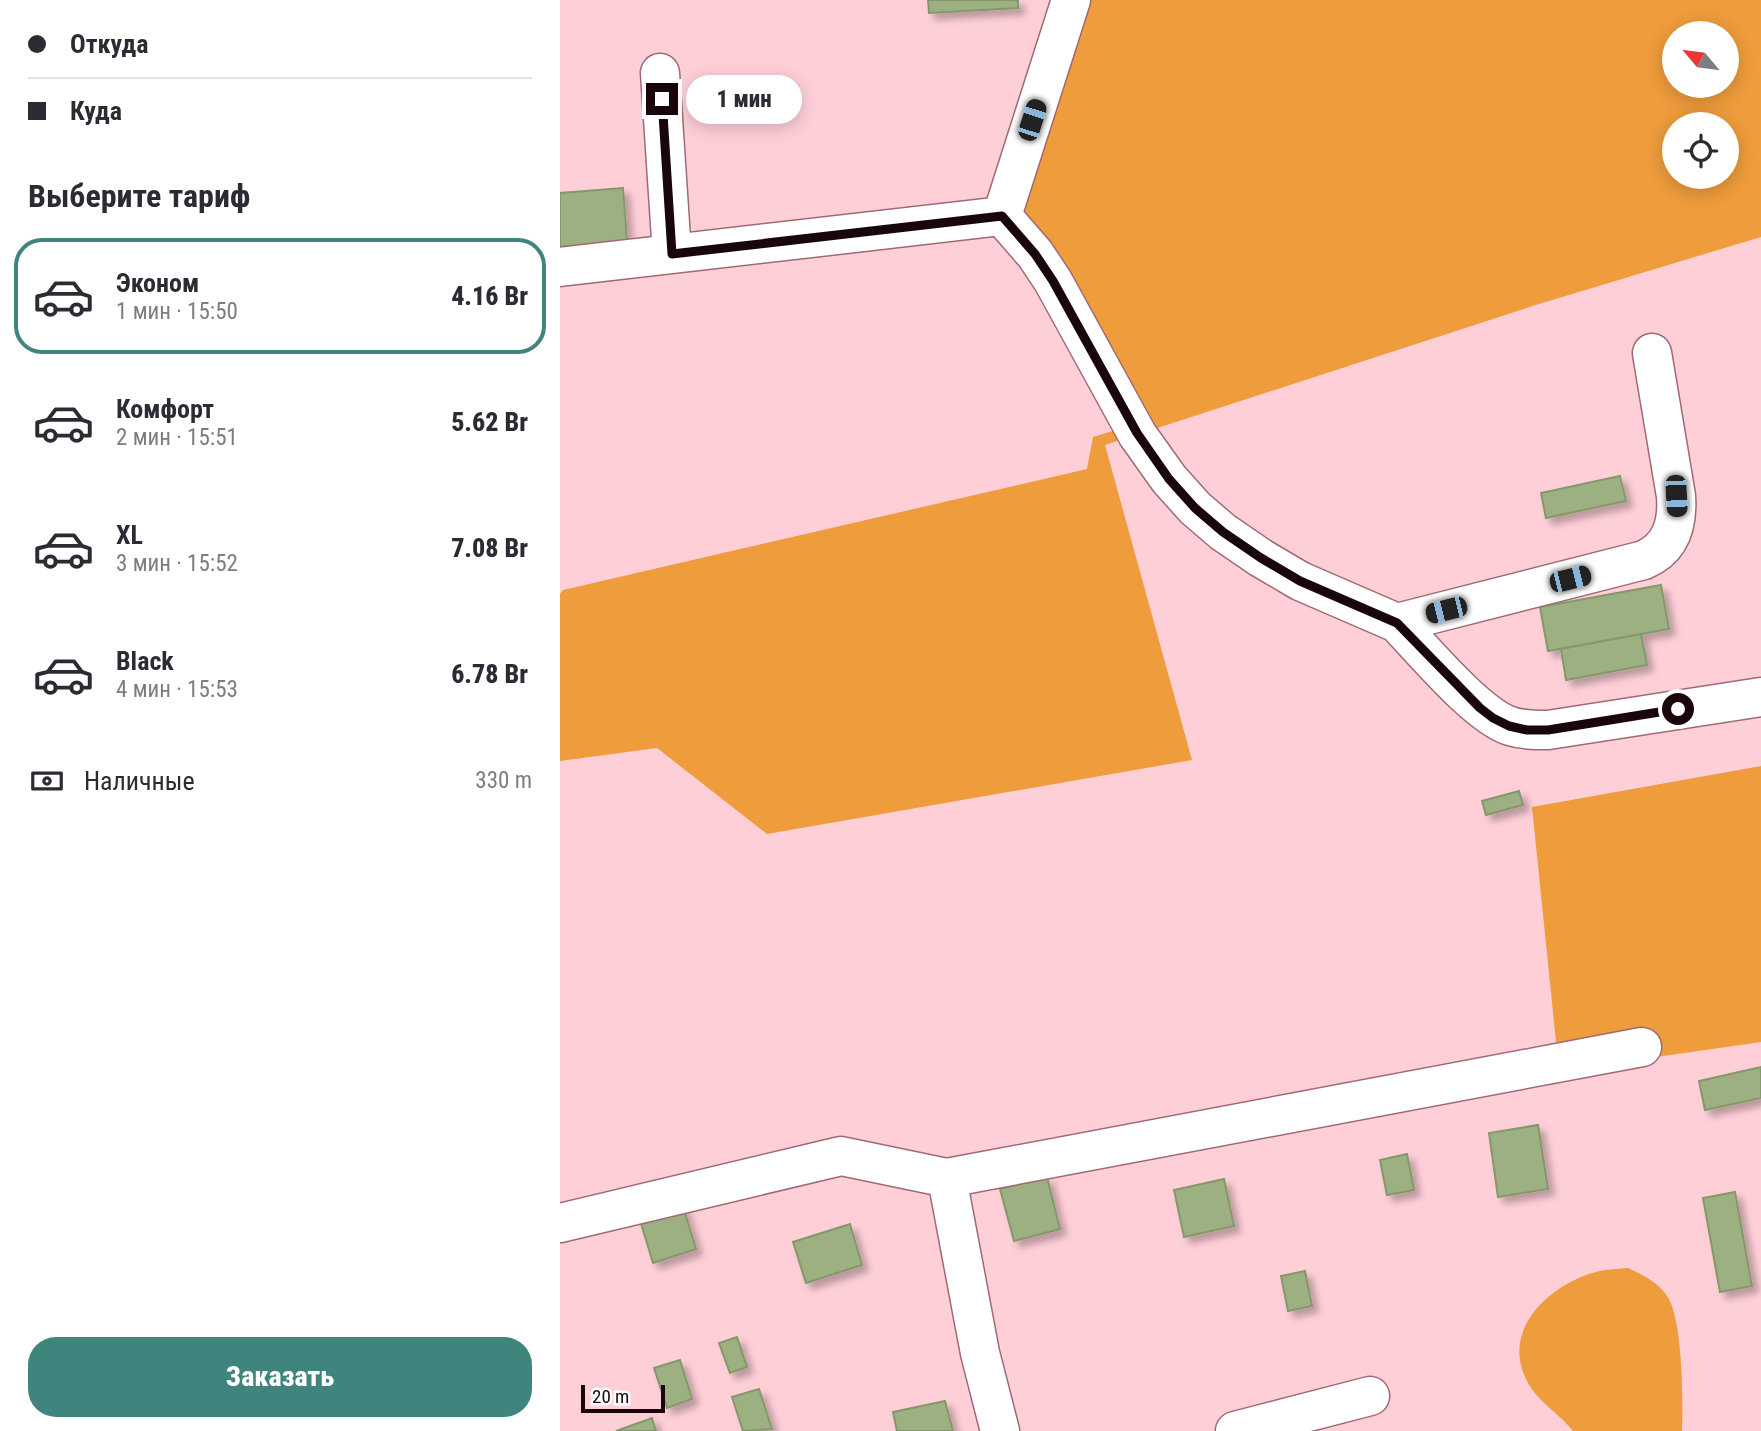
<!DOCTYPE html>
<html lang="ru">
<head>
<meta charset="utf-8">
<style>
	:root { --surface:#fff; --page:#f2f2f3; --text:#2b2b33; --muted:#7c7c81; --line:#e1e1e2; --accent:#3f857e }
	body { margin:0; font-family:"Roboto Condensed",sans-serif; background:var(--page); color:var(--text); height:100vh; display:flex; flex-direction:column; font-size:26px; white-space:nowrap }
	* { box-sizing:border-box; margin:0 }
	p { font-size:23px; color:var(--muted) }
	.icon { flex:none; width:38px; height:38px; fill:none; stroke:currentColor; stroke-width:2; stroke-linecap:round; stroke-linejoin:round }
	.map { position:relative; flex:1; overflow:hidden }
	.drawer { display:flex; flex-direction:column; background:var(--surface); width:560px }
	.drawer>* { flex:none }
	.guide { display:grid; align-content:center; height:154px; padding:0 28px; background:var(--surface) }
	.needle { width:46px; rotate:299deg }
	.fabs { position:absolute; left:1102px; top:21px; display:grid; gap:14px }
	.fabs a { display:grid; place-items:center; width:77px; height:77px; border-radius:50%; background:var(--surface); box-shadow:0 4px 18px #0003; font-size:35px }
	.scale { position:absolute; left:21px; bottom:18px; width:84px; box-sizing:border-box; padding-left:7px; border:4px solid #18060a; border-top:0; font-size:19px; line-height:24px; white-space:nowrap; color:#18060a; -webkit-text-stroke:5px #fff; paint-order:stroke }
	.end { position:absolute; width:32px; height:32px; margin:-16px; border:9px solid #18060a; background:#fff; box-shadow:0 0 0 4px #fff }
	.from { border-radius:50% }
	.bubble { position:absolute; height:49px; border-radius:24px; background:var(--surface); box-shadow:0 4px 18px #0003; font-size:23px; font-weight:800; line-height:49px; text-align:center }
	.car { position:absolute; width:21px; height:42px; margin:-21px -10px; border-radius:9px; box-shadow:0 0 5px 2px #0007; background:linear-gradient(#222 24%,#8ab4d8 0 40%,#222 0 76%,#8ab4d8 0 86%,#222 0) }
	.guide b { display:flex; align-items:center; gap:24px; height:66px; font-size:26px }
	.guide b+b { border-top:2px solid var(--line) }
	.guide i { width:18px; height:18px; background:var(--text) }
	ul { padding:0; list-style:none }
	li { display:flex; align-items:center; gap:21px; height:116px; margin:0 14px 10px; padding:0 14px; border:4px solid transparent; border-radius:28px }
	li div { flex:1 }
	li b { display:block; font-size:26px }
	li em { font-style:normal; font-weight:800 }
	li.active { border-color:var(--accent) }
	li>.icon { width:63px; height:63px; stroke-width:1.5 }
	h2 { padding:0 28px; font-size:32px; line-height:84px }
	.pay { display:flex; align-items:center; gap:18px; height:77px; padding:0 28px; font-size:26px }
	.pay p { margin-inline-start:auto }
	.cta { display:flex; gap:14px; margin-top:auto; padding:14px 28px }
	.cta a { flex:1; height:80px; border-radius:28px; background:var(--accent); color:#fff; font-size:28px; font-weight:800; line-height:80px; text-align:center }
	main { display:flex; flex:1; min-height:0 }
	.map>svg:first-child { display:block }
	.green { fill:#ee9c3c; fill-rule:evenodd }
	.building { fill:#9cb081; stroke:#85986b; stroke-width:2; filter:url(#shadow) }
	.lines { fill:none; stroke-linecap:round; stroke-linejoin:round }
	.minor-casing { stroke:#9f6a74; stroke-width:41 }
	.minor { stroke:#fff; stroke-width:38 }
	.route { stroke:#18060a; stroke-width:9 }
</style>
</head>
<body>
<main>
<section class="drawer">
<div class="guide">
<b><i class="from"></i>Откуда</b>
<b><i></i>Куда</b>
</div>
<h2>Выберите тариф</h2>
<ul>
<li class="active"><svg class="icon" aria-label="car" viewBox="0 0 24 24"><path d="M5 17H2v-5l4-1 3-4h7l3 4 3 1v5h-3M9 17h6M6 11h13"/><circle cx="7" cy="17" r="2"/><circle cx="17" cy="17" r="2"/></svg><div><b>Эконом</b><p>1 мин · 15:50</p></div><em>4.16 Br</em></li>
<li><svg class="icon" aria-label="car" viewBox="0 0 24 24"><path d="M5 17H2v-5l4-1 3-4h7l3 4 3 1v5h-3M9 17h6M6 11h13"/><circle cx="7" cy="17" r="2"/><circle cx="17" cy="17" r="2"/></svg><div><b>Комфорт</b><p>2 мин · 15:51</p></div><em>5.62 Br</em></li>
<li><svg class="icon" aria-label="car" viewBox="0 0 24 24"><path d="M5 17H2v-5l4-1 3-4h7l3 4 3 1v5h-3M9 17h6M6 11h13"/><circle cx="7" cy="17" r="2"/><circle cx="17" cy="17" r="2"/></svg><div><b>XL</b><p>3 мин · 15:52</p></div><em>7.08 Br</em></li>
<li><svg class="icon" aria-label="car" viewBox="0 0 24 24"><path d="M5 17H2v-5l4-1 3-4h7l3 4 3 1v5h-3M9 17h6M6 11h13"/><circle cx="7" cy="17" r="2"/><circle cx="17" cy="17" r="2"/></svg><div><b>Black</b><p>4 мин · 15:53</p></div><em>6.78 Br</em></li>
</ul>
<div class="pay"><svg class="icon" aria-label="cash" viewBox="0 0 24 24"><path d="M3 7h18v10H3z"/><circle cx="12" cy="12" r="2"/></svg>Наличные<p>330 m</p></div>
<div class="cta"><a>Заказать</a></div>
</section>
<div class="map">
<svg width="1201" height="1431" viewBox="0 0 1201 1431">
	<defs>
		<filter id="shadow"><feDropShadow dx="6" dy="6" stdDeviation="3.5" flood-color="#0004"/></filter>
	</defs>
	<rect width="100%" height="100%" fill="#ffcfd8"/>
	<path class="green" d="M501 0H1201V237L979 304 545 445 632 760 207 834 97 748 0 761V594L3 590 527 469 533 437 556 430 476 282 428 226ZM1115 33H1167V86H1115ZM1115 124H1167V177H1115Z
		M1201 766V1042L999 1071 972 807Z
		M1068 1268C1083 1275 1098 1282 1107 1296 1123 1318 1123 1403 1122 1431H1013C998 1412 977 1402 966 1379 941 1328 991 1284 1036 1272 1046 1269 1058 1269 1068 1268Z"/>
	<path class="building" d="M368 0H458V8L369 13Z
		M63 188 67 241 0 247V193Z
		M1060 476 1066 501 986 518 981 493Z
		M1101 585 1109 629 988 651 980 607Z
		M1081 634 1087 665 1006 680 1001 649Z
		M959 791 963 805 926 815 922 801Z
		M1201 1067V1098L1145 1110 1139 1081Z
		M978 1125 988 1189 938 1197 929 1133Z
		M847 1154 854 1190 827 1195 820 1160Z
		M487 1177 500 1229 454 1241 440 1189Z
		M664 1179 674 1226 624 1237 614 1190Z
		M1175 1192 1192 1286 1160 1292 1143 1198Z
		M123 1206 136 1249 93 1263 80 1220Z
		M290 1224 302 1265 246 1283 233 1242Z
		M745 1271 752 1306 728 1311 721 1276Z
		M177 1337 187 1367 170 1373 159 1343Z
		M120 1360 132 1399 107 1408 94 1368Z
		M199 1389 212 1429 183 1431 172 1397Z
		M385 1401 393 1431H337L333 1412Z
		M92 1418 96 1431H56Z"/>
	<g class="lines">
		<defs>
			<path id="minor" d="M100 73 112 254
				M442 216 511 0
				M0 267 442 216 475 254 493 281 577 434 609 479 635 508 663 532 701 558 740 581 837 623 1084 560C1111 548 1118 524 1116 496L1092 353
				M837 623C863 650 917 715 950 726 962 730 975 730 988 730L1201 697
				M387 1178 1082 1047
				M0 1223 281 1156 387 1178 420 1353 440 1431
				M675 1431 810 1396"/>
		</defs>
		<use href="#minor" class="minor-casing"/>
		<use href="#minor" class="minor"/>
	</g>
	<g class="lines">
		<path class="route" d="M102 99 112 254 442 216 475 254 493 281 577 433 609 479 635 508 663 532 701 558 740 581 837 623 920 708 933 718 949 726 967 730H988L1118 709"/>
	</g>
</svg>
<div class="fabs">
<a><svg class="needle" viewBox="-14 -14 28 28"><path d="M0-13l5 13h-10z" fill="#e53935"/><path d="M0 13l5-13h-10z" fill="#7c7c81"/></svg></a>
<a><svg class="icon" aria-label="locate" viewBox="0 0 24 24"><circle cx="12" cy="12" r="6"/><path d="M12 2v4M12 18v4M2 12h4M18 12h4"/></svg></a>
</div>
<div class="scale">20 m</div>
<i class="end from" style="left:1118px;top:709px"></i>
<i class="end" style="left:102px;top:99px"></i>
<div class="bubble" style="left:126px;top:75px;width:116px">1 мин</div>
<i class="car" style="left:472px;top:120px;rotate:18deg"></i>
<i class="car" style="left:1116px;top:496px;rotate:177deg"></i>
<i class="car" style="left:1010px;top:579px;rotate:76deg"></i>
<i class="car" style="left:886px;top:610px;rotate:256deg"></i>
</div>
</main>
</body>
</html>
